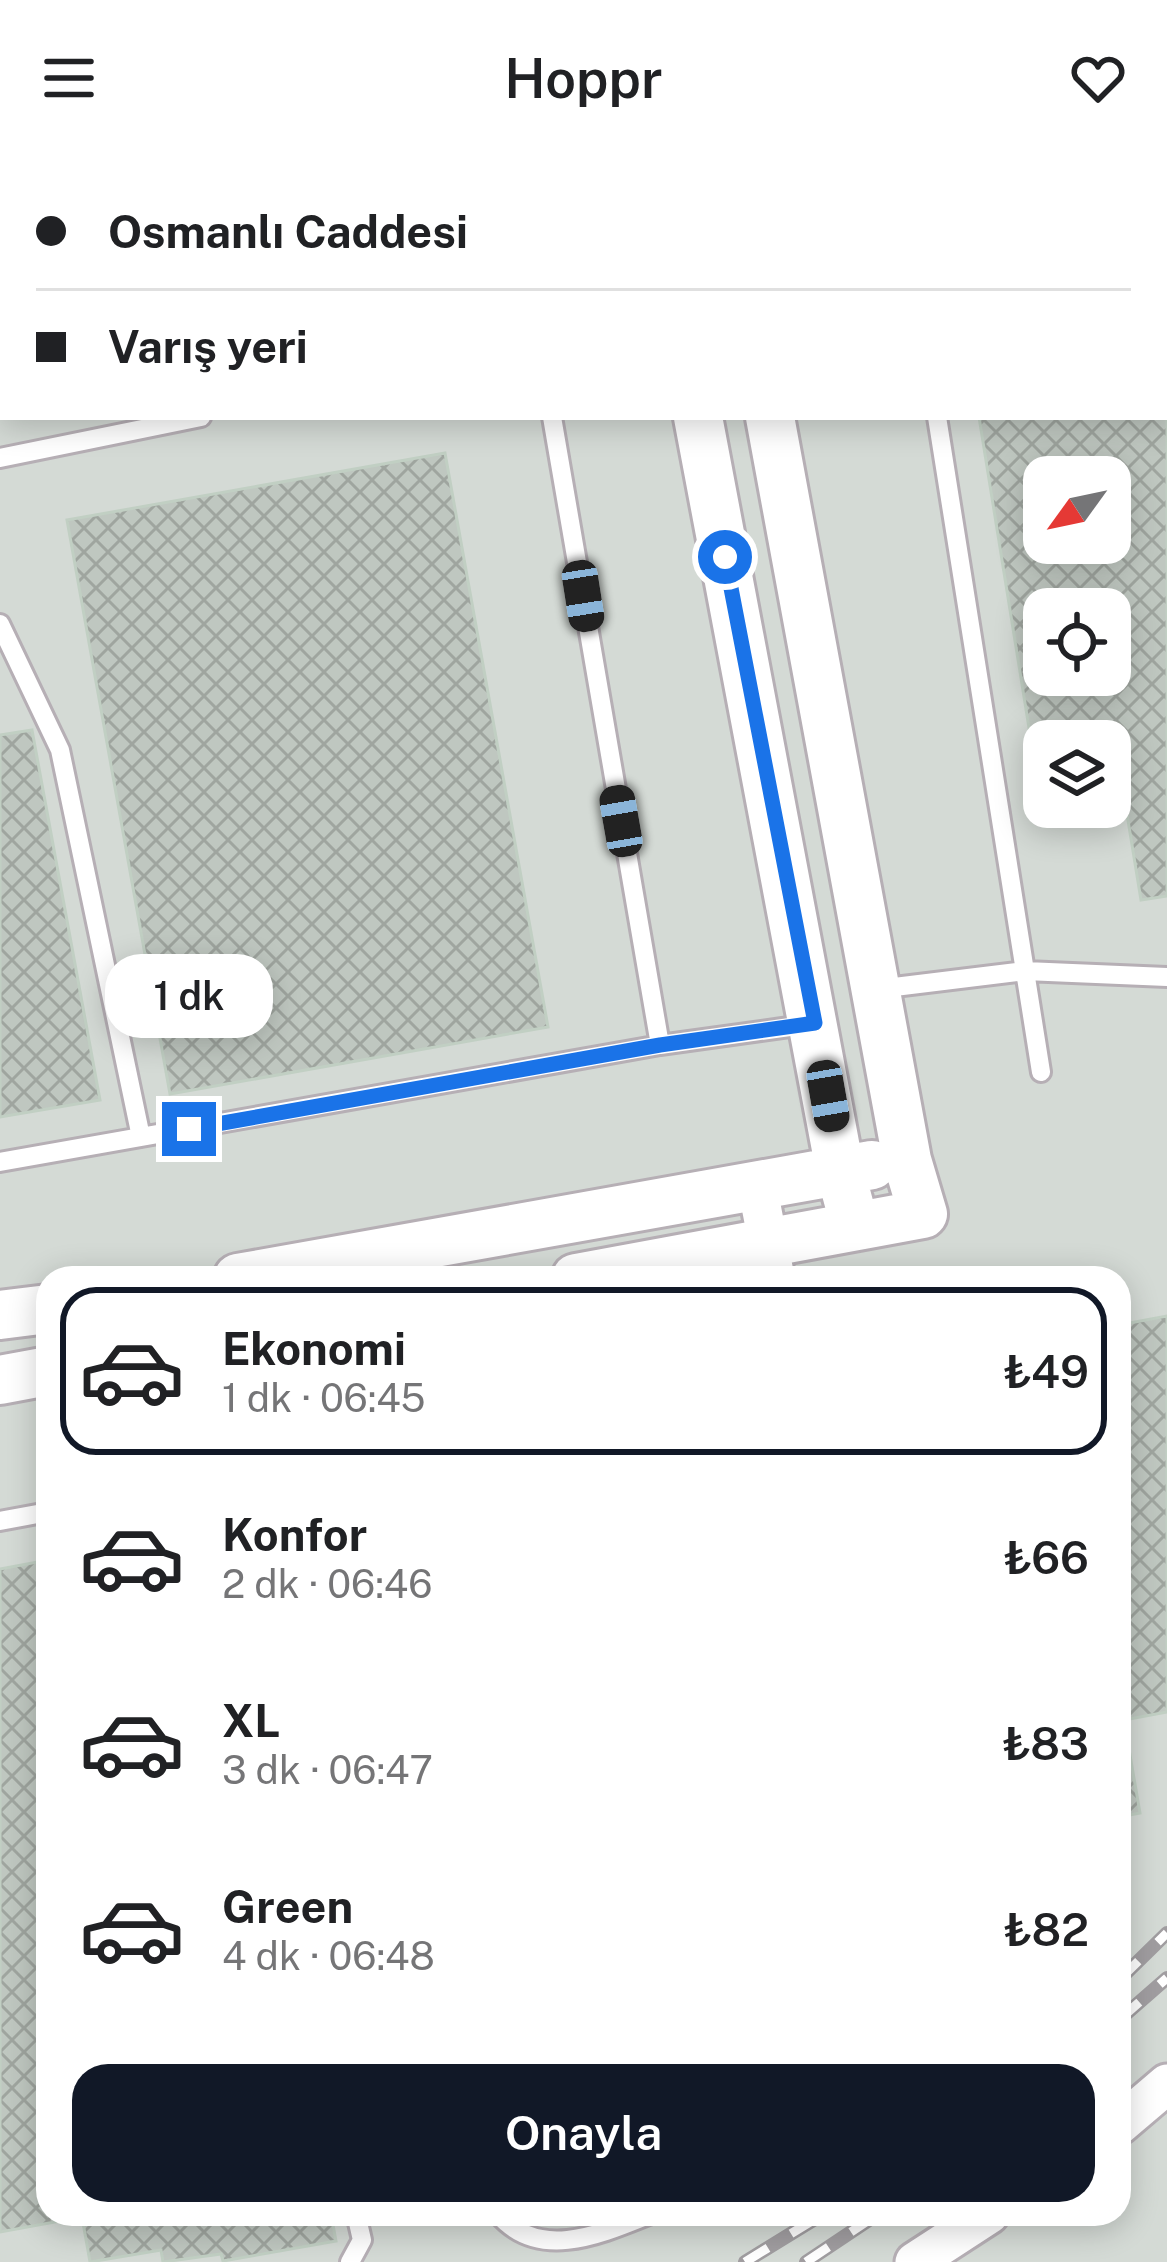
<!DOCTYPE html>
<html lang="tr">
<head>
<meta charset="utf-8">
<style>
	:root { --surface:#fff; --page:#f2f2f2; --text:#202124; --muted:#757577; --line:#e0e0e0; --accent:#111827 }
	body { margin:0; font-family:"Public Sans",sans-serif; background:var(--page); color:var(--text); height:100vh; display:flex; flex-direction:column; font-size:45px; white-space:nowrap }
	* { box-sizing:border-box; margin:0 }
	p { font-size:39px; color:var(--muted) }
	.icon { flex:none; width:66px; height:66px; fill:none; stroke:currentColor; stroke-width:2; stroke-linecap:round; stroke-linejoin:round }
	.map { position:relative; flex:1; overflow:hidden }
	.drawer { position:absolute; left:36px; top:1110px; width:1095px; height:960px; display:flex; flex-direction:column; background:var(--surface); border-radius:36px; box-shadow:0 6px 30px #0003 }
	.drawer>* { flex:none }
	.guide { position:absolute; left:0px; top:0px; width:1167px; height:264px; box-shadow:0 6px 30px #0003; display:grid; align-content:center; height:264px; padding:0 36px; background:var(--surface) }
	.needle { width:78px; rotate:237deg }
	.fabs { position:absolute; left:1023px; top:300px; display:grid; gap:24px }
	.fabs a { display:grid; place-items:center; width:108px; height:108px; border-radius:24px; background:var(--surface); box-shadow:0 6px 30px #0003; font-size:60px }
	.end { position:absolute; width:54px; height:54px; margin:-27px; border:15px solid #1a73e8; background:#fff; box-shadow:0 0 0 6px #fff }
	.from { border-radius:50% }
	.bubble { position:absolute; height:84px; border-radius:36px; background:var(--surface); box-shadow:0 6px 30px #0003; font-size:39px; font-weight:600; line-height:84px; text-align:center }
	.car { position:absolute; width:36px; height:72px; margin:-36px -18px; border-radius:15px; box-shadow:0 0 9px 3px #0007; background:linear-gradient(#222 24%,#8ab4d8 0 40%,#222 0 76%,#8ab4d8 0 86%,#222 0) }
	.guide b { display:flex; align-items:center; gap:42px; height:114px; font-size:45px }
	.guide b+b { border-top:3px solid var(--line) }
	.guide i { width:30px; height:30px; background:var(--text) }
	ul { padding:21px 0 0; list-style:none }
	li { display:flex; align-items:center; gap:36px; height:168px; margin:0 24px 18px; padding:0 12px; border:6px solid transparent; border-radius:36px }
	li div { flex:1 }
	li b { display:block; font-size:45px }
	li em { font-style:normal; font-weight:600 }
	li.on { border-color:var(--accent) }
	li>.icon { width:108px; height:108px; stroke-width:1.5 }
	.button { display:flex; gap:24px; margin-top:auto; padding:24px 36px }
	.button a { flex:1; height:138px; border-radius:36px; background:var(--accent); color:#fff; font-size:48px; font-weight:600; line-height:138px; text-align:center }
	header { display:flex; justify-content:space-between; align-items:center; height:156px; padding:0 36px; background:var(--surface); font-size:54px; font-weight:600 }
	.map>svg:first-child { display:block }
	.industrial { fill:#d4dad5; fill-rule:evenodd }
	.building { fill:url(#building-cross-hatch); stroke:#c1cfc3; stroke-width:3; fill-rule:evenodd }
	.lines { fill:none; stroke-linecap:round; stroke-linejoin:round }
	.service-casing { stroke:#b6afb5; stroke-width:24 }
	.minor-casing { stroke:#b6afb5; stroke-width:45 }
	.tertiary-casing { stroke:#b6afb5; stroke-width:54 }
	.service { stroke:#fff; stroke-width:18 }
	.minor { stroke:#fff; stroke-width:39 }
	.tertiary { stroke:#fff; stroke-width:48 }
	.rail-casing { stroke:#a09da0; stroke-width:14 }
	.rail { stroke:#fff; stroke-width:9; stroke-dasharray:27; stroke-linecap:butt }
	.route { stroke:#1a73e8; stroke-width:15 }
</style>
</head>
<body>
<header><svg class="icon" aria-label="menu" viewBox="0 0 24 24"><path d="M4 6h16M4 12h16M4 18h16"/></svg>Hoppr<svg class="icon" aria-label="heart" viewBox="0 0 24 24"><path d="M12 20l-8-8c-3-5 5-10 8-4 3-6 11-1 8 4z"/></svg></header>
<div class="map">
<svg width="1167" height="2106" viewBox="0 0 1167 2106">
	<defs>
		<pattern id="building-cross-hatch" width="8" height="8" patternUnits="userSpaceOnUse" patternTransform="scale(3)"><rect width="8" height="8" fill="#bfc7c0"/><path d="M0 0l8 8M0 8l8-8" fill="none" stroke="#9fa59f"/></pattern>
	</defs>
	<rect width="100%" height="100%" fill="#e2ebe4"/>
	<path class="industrial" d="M0 0H1167V2106H0ZM3 3H1164V261H3ZM1044 321H1110V387H1044ZM1044 453H1110V519H1044ZM1044 585H1110V651H1044ZM48 1122H1119V2058H48Z"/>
	<path class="building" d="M0 0 45 3H3L0 220Z
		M127 0H258L259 3H128Z
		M289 0H497L498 3H290Z
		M1164 8H1167V740L1141 744 1125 646 1110 649V585H1044V651H1097L1043 659 979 261H1164ZM1044 321H1110V387H1044ZM1044 453H1110V519H1044Z
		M445 297 548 871 170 938 67 364Z
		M32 574 100 944 0 961V579Z
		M1167 1160V1556L1124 1564 1140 1657 1119 1661V1169Z
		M48 1404V2058H331L336 2085 223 2105 221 2098 163 2106 161 2094 90 2106 82 2061 0 2076V1413Z"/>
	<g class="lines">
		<defs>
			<path id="service" d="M968 3 991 0
				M552 261 660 889
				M937 261 1041 916
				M0 302 201 261
				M0 468 60 594 141 981
				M878 833 1025 815 1167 821
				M0 1006 660 889 811 868
				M0 1365 48 1356
				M498 2058C539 2106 601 2078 651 2058
				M350 2106 362 2084 356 2058"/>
			<path id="minor" d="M757 1029 775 1122
				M1119 1969 1167 1928
				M915 2106 989 2058"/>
			<path id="tertiary" d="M648 0V3
				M720 0 721 3
				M698 261 840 1014 855 1070
				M238 1122 872 1009
				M576 1122 923 1058 907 1004 770 261
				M0 1159 48 1153
				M0 1224 48 1215"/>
		</defs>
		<use href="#service" class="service-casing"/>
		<use href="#minor" class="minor-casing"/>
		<use href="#tertiary" class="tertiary-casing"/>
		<use href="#service" class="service"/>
		<use href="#minor" class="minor"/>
		<use href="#tertiary" class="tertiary"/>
		<defs>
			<path id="rail" d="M1119 1824 1167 1777
				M1119 1864 1167 1822
				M745 2106 823 2058
				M806 2106 878 2058"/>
		</defs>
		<use href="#rail" class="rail-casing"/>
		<use href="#rail" class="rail"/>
	</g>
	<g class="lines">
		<path class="route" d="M189 973 660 889 815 867 725 401"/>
	</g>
</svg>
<div class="fabs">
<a><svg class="needle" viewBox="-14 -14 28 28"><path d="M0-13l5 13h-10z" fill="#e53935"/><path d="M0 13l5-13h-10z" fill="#757577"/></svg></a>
<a><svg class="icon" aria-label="locate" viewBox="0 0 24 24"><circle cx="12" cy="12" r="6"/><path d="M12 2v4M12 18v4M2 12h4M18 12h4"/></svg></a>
<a><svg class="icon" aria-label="layers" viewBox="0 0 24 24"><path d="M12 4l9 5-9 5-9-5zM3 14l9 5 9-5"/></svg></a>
</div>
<i class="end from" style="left:725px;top:401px"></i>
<i class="end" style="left:189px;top:973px"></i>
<div class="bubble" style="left:105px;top:798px;width:168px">1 dk</div>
<i class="car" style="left:583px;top:440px;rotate:171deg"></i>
<i class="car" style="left:621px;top:665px;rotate:350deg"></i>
<i class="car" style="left:828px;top:940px;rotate:170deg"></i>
<div class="guide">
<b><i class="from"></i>Osmanlı Caddesi</b>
<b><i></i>Varış yeri</b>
</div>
<section class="drawer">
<ul>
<li class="on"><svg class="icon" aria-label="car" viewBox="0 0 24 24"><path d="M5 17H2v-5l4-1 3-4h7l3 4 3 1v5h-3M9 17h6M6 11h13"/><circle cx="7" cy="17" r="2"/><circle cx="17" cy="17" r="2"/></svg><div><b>Ekonomi</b><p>1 dk · 06:45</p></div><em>₺49</em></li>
<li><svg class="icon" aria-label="car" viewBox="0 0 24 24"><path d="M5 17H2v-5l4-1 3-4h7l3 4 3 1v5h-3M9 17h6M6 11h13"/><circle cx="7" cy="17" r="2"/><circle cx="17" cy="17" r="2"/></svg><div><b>Konfor</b><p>2 dk · 06:46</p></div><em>₺66</em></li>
<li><svg class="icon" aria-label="car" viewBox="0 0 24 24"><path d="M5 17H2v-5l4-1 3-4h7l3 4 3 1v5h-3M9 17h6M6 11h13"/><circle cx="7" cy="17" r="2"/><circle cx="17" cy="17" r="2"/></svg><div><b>XL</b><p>3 dk · 06:47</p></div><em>₺83</em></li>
<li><svg class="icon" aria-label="car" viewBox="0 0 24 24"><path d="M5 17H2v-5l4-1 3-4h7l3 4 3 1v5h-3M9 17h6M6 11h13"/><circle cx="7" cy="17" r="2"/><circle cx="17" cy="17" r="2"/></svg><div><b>Green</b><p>4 dk · 06:48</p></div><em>₺82</em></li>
</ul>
<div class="button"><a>Onayla</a></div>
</section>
</div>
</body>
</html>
